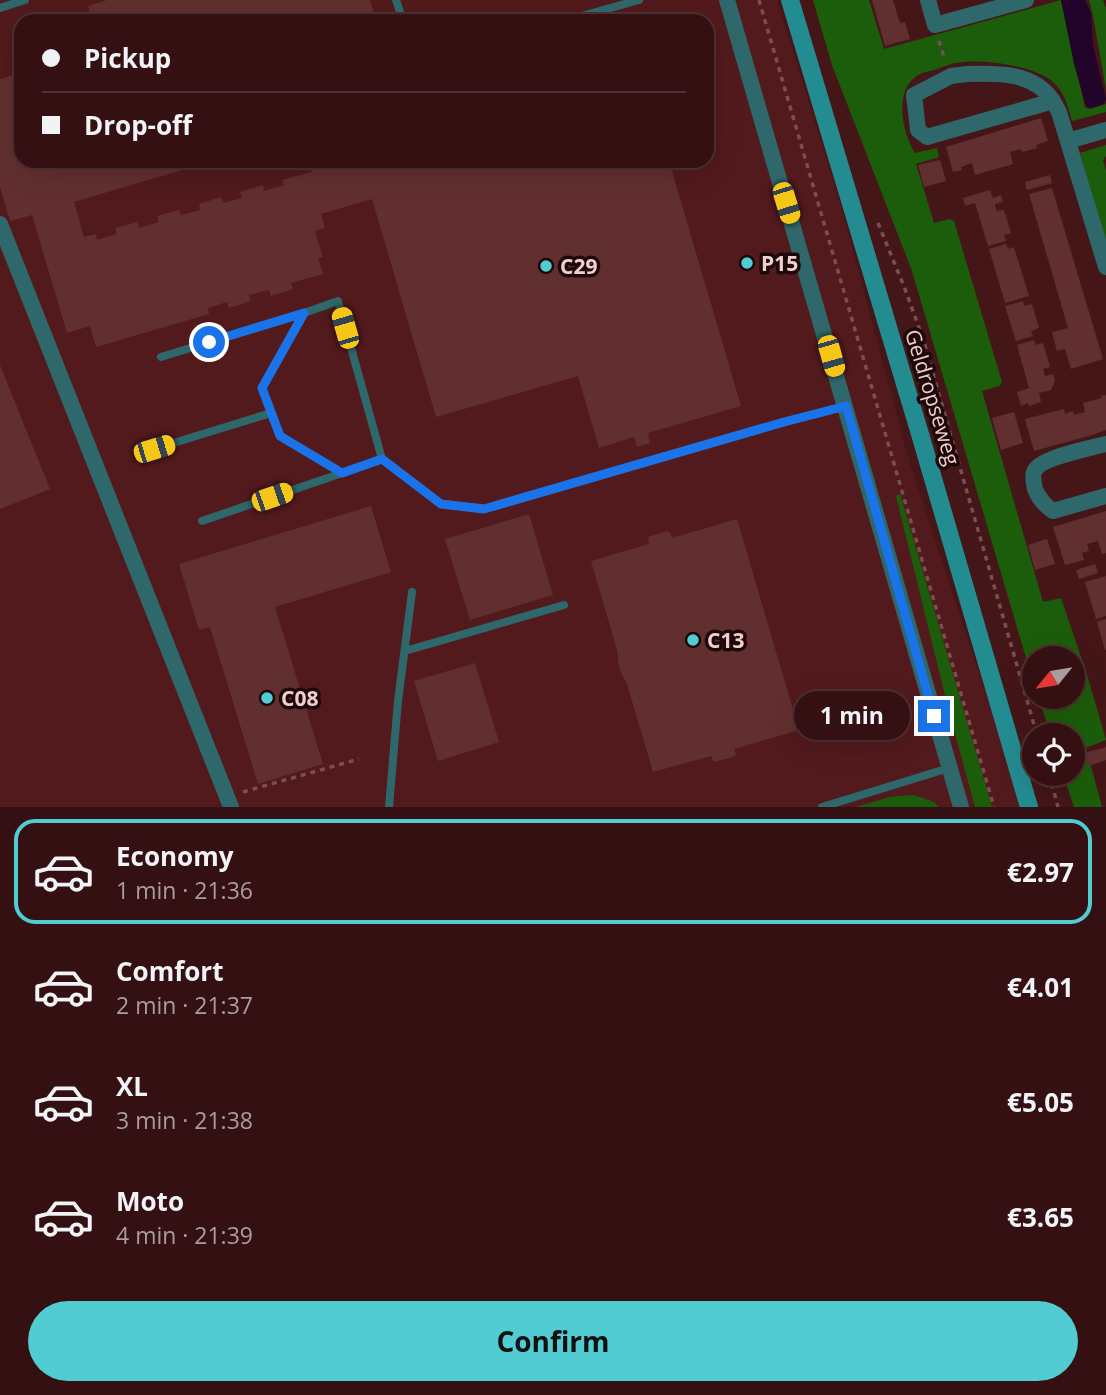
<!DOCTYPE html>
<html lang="en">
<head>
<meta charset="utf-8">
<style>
	:root { --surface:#341012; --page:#3f1e20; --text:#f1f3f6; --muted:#a99d9f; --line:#4e3032; --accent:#51ccd3 }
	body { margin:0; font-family:"Open Sans",sans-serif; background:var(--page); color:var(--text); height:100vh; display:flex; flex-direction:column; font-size:26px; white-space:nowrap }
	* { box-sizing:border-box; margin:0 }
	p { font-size:23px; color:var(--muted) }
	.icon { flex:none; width:38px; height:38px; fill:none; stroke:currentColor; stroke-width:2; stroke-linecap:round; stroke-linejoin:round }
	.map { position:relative; height:807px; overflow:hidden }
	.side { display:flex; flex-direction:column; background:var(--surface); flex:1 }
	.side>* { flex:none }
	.hud { position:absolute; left:14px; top:14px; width:700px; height:154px; border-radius:21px; box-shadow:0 7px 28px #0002,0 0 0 2px var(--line); display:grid; align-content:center; height:154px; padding:0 28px; background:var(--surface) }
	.needle { width:46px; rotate:240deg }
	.buttons { position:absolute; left:1022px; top:646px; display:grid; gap:14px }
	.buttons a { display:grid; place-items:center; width:63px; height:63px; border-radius:50%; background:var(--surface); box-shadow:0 7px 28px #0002,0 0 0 2px var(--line); font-size:35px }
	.end { position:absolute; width:32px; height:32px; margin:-16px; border:9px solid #1a73e8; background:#fff; box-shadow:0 0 0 4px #fff }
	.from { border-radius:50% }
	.bubble { position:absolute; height:49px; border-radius:24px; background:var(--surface); box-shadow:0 7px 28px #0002,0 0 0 2px var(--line); font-size:23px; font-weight:700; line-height:49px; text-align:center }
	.car { position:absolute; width:21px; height:42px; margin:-21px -10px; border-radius:9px; box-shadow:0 0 5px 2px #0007; background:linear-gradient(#f5c518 24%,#345 0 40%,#f5c518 0 76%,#345 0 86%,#f5c518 0) }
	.hud b { display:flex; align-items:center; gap:24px; height:66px; font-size:26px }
	.hud b+b { border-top:2px solid var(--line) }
	.hud i { width:18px; height:18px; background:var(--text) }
	ul { padding:12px 0 0; list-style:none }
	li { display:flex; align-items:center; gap:21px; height:105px; margin:0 14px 10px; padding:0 14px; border:4px solid transparent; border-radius:21px }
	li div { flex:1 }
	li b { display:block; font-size:26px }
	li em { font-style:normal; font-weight:700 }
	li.current { border-color:var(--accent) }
	li>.icon { width:63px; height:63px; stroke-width:1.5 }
	.cta { display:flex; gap:14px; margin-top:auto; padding:14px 28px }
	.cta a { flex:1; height:80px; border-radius:42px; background:var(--accent); color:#111; font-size:28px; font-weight:700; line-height:80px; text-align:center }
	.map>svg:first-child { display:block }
	.built { fill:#521a1d; fill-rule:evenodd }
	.green { fill:#1c5d0b }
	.water { fill:#220329 }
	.building { fill:#622f30 }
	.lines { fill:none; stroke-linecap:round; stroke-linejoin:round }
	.path { stroke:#7a4f51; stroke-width:3.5; stroke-dasharray:5 5; stroke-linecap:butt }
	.lane { stroke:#2f686b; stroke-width:8 }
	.street { stroke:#2f686b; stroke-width:16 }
	.secondary { stroke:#238c91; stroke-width:18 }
	.route { stroke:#1a73e8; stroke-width:9 }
	.poi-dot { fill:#51ccd3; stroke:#1e090a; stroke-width:2.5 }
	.labels { text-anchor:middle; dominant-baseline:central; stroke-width:7; stroke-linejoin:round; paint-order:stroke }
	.poi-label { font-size:21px; font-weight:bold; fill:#f0cfce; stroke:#1e090a; text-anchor:start }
	.street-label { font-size:21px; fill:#f0cfce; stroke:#1e090a }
</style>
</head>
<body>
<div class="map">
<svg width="1106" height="807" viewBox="0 0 1106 807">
	<rect width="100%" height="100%" fill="#451618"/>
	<path class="built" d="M0 0H777L841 206 909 461 1023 807H0ZM21 21H707V161H21Z"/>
	<path class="green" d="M813 0H869L884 49 1061 0 1085 108 1090 109 1106 104V112L1072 121C1068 107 1065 93 1054 83 1036 65 979 58 955 63 948 65 941 67 934 70 928 71 920 73 914 78 894 95 903 134 915 153L937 148 939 157 916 164 934 223 950 219 954 221 1002 382 999 386 982 391 1043 602 1061 598 1088 678 1106 740 1086 748 1102 807H1074L1063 774H1073V735H1051L1038 697 1073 696V658H1034V685L912 271 832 65Z
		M1089 0H1103L1106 9V89L1093 16Z
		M1106 145V156L1103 160 1106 171V246L1080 153Z
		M900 494 992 807H975L948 708 896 496Z
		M914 795 934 802 939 807H856L890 797Z"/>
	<path class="water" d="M1061 0H1085L1091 13 1093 44 1106 99 1104 104 1091 108 1086 106 1074 64Z"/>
	<path class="building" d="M107 0H370L376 21H92L88 6Z
		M872 0H893L900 23 905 22 910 39 885 46Z
		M21 73V161H212L74 202 84 237 96 234 97 240 117 234 115 228 137 222 139 228 159 222 157 216 179 210 181 215 200 210 199 204 221 197 223 203 242 198 240 192 263 185 264 191 284 185 282 180 312 172 308 161H324L326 168 351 161H361L363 169 391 161H669L741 406 648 433 650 443 637 447 634 437 599 448 578 376 436 417 372 199 321 214 325 228 315 231 323 257 318 258 323 274 291 283 293 289 271 296 269 290 249 295 251 301 229 308 227 302 208 308 209 314 96 347 90 326 67 333 32 215 10 221 0 187V79Z
		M1041 118 1048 141 1036 145 1037 148 1030 150 1022 152 1021 149 1010 152 1013 164 975 175 972 163 961 167 962 170 953 172 946 147Z
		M940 160 946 181 924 187 918 165Z
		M1050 175 1052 183 1027 190 1025 182Z
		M1052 188 1103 359 1071 369 1065 349 1057 351 1052 332 1068 328 1029 194Z
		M990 190 993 198 1001 195 1003 202 995 204V206L997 211 1004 210 1011 233 1004 235 1006 241 988 246 975 203 965 206 963 198Z
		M1006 244 1008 249 1014 247 1029 296 1005 303 989 249Z
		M1023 301 1024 306 1032 304 1039 328 1031 331 1033 336 1016 341 1005 306Z
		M1034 340 1036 345 1043 343 1050 367 1043 369 1045 376 1053 374 1055 381 1051 390 1039 393 1041 402 1029 406 1028 403 1021 406 1017 392 1029 388 1017 345Z
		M0 365 50 489 0 509Z
		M1106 395V430L1092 435 1034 451 1025 419 1064 409 1065 414 1073 411 1074 415 1085 412 1083 403 1102 398 1101 396Z
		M1014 412 1023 443 1001 450 992 418Z
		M371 506 391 572 275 607 323 764 258 784 210 627 199 630 179 564Z
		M1106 511V553L1102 554 1098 541 1087 544 1089 551 1082 553 1084 560 1065 565 1053 527Z
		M529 514 553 595 470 620 445 539Z
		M737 519 799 730 734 749 736 754 733 757 714 762 711 756 653 772 627 684 619 668 617 650 591 561 649 544 648 537 667 531 670 532 672 538Z
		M1047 539 1055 564 1035 570 1028 545Z
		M1095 564 1098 573 1079 579 1076 570Z
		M1106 576V616L1096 619 1085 582Z
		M1106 619V650H1105L1097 622Z
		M475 663 499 742 438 761 414 681Z
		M1106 747V760L1088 766 1084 753Z"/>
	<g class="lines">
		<path class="path" d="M759 0 994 807
			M939 41 945 60
			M878 223 905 289 923 339 1037 735
			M1049 774 1058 807
			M243 792 359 759"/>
		<path class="lane" d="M396 0 403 21
			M0 8 25 0
			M564 21 639 0
			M161 357 304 313
			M154 449 271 413
			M382 459 342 473 280 436 262 388 304 313 338 301 382 459 441 504 484 509 784 422 846 406
			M202 521 342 473
			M405 651 564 605
			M389 807 398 701 412 592
			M822 807 949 768"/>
		<path class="street" d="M727 0 961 807
			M928 0 935 25 1026 0
			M967 74C998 73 1034 72 1053 101L927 137 918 130 914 95 951 76Z
			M1053 101 1059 112 1106 267
			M1068 141 1106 130
			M0 224 231 807
			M1106 444C1091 448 1038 458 1034 472 1032 477 1034 484 1035 489 1039 499 1044 505 1053 511L1106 496"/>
		<path class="secondary" d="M790 0 920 434 1029 807"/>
	</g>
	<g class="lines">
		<path class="route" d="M209 342 304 313 262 388 280 436 342 473 382 459 441 504 484 509 784 422 846 406 934 716"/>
	</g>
	<g class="poi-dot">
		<circle cx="747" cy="263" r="7"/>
		<circle cx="546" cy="266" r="7"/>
		<circle cx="693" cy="640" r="7"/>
		<circle cx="267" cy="698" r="7"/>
	</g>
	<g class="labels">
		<g class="poi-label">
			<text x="761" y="263">P15</text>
			<text x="560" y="266">C29</text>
			<text x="707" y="640">C13</text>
			<text x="281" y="698">C08</text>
		</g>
		<g class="street-label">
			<text transform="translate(933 397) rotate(73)">Geldropseweg</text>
		</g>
	</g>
</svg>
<div class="buttons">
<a><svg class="needle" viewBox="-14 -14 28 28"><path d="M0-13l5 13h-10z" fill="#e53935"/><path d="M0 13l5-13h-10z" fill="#a99d9f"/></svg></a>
<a><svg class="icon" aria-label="locate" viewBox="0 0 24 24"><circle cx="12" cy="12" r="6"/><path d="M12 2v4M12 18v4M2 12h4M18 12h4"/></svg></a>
</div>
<i class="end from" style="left:209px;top:342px"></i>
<i class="end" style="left:934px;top:716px"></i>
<div class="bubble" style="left:794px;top:691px;width:116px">1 min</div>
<i class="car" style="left:786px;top:203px;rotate:163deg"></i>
<i class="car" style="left:345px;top:328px;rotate:344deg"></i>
<i class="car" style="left:831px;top:356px;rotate:164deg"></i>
<i class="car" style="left:154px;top:449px;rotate:73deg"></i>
<i class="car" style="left:272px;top:497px;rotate:71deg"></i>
<div class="hud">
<b><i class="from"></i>Pickup</b>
<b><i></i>Drop-off</b>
</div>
</div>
<section class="side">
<ul>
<li class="current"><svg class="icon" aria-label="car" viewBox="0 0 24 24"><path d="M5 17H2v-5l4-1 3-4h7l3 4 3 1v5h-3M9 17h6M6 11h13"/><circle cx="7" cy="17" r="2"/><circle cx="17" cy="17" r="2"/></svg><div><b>Economy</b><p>1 min · 21:36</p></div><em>€2.97</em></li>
<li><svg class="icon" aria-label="car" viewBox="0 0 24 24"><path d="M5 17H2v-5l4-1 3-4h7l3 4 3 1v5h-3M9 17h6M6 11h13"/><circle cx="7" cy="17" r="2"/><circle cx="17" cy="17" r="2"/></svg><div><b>Comfort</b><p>2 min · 21:37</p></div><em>€4.01</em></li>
<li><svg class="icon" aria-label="car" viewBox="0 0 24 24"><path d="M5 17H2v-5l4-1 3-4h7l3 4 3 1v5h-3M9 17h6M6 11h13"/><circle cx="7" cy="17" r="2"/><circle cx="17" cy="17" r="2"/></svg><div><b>XL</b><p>3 min · 21:38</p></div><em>€5.05</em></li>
<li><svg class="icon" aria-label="car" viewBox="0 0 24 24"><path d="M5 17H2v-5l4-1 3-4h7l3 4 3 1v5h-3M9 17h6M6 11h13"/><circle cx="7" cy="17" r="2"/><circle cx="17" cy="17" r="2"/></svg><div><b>Moto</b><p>4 min · 21:39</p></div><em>€3.65</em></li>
</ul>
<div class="cta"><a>Confirm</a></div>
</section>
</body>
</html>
